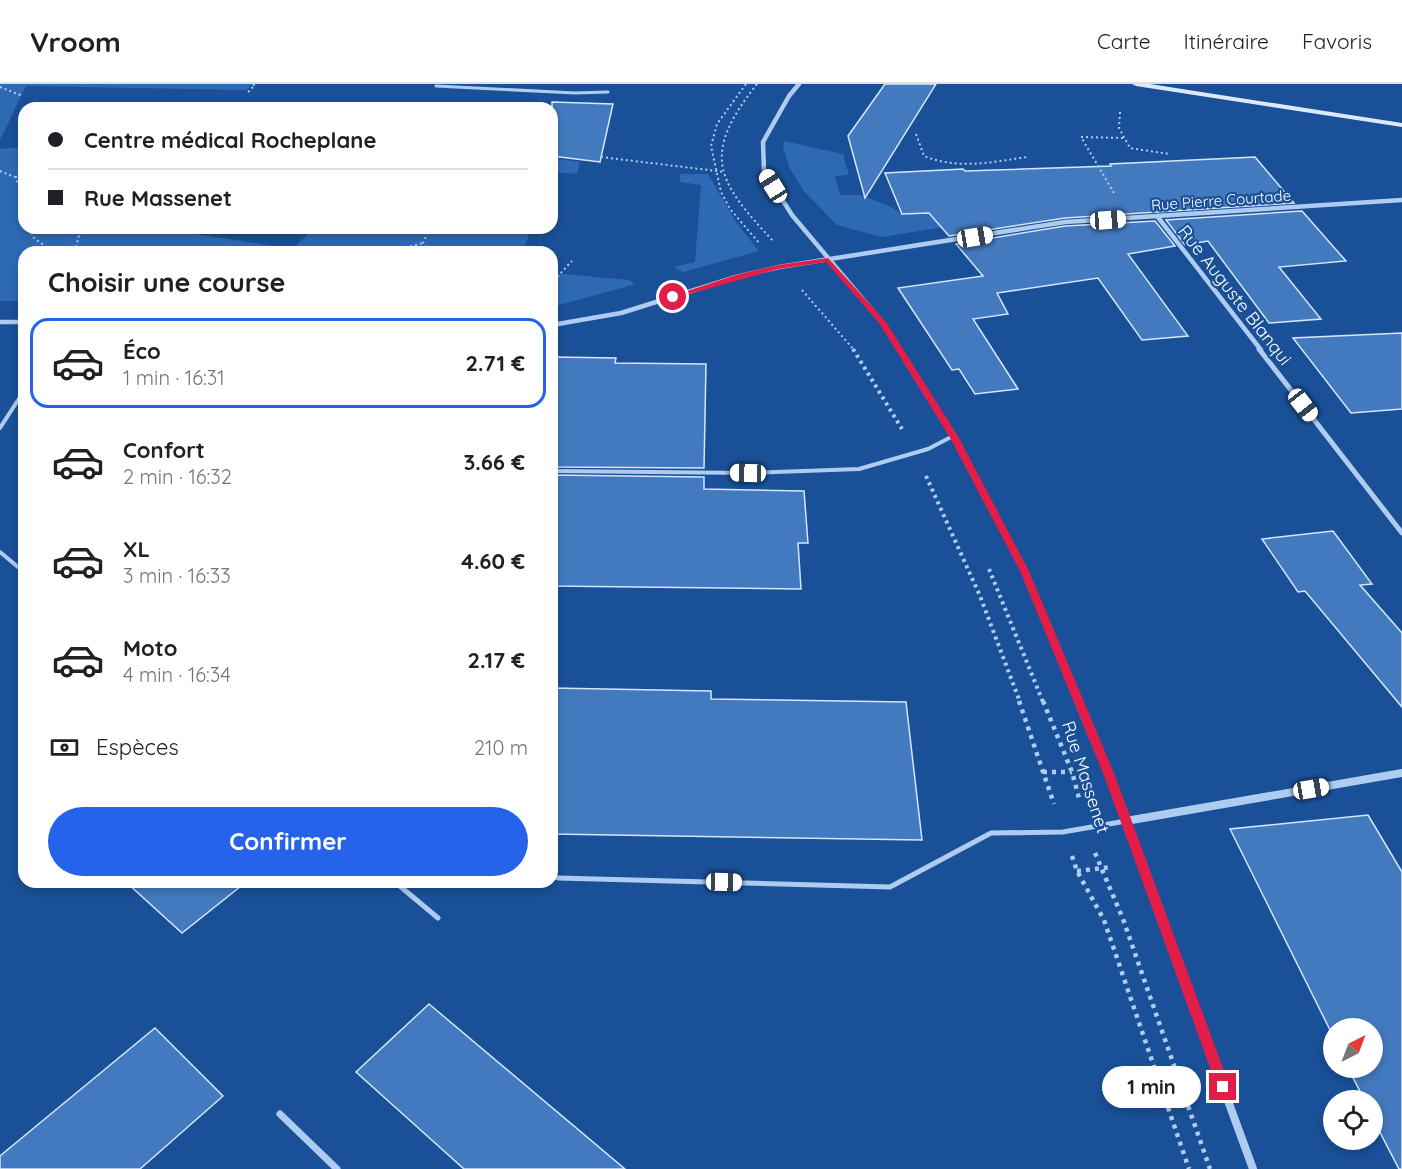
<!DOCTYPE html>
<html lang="fr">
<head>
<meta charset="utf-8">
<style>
	:root { --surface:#fff; --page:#f6f6f6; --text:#202124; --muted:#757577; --line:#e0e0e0; --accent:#2563eb }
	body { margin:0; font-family:Quicksand,sans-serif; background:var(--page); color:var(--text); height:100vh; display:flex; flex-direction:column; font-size:22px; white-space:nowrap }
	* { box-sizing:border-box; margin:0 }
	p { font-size:20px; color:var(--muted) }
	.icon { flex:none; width:33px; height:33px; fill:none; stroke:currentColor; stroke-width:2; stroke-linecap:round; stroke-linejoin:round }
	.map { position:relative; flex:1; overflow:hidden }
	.panel { position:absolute; left:18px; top:162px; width:540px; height:642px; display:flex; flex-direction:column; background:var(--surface); border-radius:18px; box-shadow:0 3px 9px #0003 }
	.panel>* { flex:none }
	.banner { position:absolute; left:18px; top:18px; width:540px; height:132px; border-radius:18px; box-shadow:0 3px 9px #0003; display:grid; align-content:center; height:132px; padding:0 30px; background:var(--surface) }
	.needle { width:39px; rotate:42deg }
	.buttons { position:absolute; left:1323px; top:934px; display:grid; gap:12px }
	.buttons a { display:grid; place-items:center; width:60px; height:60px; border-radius:50%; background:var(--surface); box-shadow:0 3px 9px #0003; font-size:30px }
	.end { position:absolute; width:27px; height:27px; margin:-14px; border:8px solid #e11d48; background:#fff; box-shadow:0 0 0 3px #fff }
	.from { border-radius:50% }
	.bubble { position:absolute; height:42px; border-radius:21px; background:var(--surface); box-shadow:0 3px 9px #0003; font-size:20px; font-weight:700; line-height:42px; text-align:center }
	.car { position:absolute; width:18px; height:36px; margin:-18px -9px; border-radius:8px; box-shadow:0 0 4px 2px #0007; background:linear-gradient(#fff 24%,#345 0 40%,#fff 0 76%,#345 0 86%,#fff 0) }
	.banner b { display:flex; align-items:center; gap:21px; height:57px; font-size:22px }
	.banner b+b { border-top:2px solid var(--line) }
	.banner i { width:15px; height:15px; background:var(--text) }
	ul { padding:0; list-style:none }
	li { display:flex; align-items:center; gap:18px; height:90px; margin:0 12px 9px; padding:0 18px; border:3px solid transparent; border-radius:18px }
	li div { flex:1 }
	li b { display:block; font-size:22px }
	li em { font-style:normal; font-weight:700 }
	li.selected { border-color:var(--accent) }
	li>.icon { width:54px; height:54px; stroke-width:1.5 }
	h2 { padding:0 30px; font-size:27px; line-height:72px }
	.pay { display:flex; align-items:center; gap:15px; height:66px; padding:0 30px; font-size:22px }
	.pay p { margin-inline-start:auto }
	.primary-button { display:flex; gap:12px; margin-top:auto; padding:12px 30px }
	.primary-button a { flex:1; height:69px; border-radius:36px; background:var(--accent); color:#fff; font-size:24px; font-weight:700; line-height:69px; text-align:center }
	header { display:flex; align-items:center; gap:36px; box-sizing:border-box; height:84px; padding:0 30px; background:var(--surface); border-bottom:2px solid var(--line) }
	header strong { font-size:28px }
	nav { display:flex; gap:33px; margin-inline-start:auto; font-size:21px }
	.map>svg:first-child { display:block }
	.green { fill:#2e6ab4 }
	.building { fill:#4379be; stroke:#d5e6fb; stroke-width:1.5 }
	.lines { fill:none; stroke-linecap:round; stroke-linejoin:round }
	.path-far2 { stroke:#aeccf0; stroke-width:2; stroke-dasharray:2 3; stroke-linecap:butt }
	.path-far1 { stroke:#aeccf0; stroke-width:4; stroke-dasharray:3 4; stroke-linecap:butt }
	.path { stroke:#aeccf0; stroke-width:4.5; stroke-dasharray:4 5; stroke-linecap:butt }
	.service-far2 { stroke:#aeccf0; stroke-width:3 }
	.service-far1 { stroke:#aeccf0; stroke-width:4 }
	.service { stroke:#aeccf0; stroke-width:5 }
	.pedestrian { stroke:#aeccf0; stroke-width:7 }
	.minor-far2 { stroke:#aeccf0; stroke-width:4.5 }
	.minor-far1 { stroke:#aeccf0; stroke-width:5 }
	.minor { stroke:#aeccf0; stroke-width:8 }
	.secondary { fill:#dce9fb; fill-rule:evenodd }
	.route { fill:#e11d48 }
	.labels { text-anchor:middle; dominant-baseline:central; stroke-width:4.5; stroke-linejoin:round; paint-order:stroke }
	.far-street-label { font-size:15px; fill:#fff; stroke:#1a5097 }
	.street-label { font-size:18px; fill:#fff; stroke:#1a5097 }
</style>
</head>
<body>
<header>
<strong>Vroom</strong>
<nav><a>Carte</a><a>Itinéraire</a><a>Favoris</a></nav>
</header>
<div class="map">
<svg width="1402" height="1085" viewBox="0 0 1402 1085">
	<rect width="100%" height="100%" fill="#1a5097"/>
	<path class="green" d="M0 0H253L246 6 26 2 0 56Z
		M784 57 843 70 849 91 835 92 840 111H861L891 123 902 130 933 129 1002 113 987 86H991L1018 131 882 153 837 141 804 107 790 85 783 64Z
		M24 63V144H156L293 165 314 144H531L523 168H24V217H0V65Z
		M552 74 580 78 577 90 552 88Z
		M680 90H708L736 138 759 167 683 188 674 183 695 178 701 101 680 98Z
		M552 189 629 196 636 200 552 223Z"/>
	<path class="building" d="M885 0H936L865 114 848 52Z
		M552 18 613 20 600 78 552 72Z
		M1255 73 1294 119 1065 134 949 152 929 129 902 130 885 89 963 85 965 87 1111 82 1110 80Z
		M1302 127 1346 177 1279 183 1321 235 1269 239 1208 157 1185 161 1166 136Z
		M1155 137 1175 162 1128 170 1188 252 1142 256 1098 194 997 209 1008 230 973 235 1018 305 975 310 959 285 952 286 898 204 983 192 956 160 1065 142Z
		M1402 249V325L1351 329 1293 254Z
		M552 273 616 274 615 279 706 280 704 384 552 383Z
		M552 391 704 393V405L804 407 808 459H798L801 505 552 502Z
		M1333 447 1372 500 1360 501 1402 549V623L1305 507 1298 508 1262 455Z
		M552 604 711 607V615L906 618 922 756 552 750Z
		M1368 731 1402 788V1085H1399L1372 1033V1017H1365L1348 984H1372V945H1334V954L1230 745Z
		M126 798H246L182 849Z
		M429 920 625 1085H464L356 988Z
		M155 944 223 1012 140 1085H0V1072Z"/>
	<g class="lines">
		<path class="path-far2" d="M746 0 717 40 711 62 721 108 730 125 760 160
			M757 0C700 72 717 97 774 158
			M0 3 23 12
			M248 8 255 1 251 0
			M1120 28 1119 44 1130 64 1170 70
			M916 50 924 72C958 86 992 78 1027 73
			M601 73 725 88
			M0 87 15 93 24 112
			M15 93 24 92
			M1114 109 1081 53 1124 54
			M29 144 34 154 53 168
			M430 144 423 159 431 168
			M75 168 79 151 90 144
			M391 168 423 159
			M552 192H558L572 177
			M802 206 854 266"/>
		<path class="path-far1" d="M853 265 902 345
			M926 392 980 512 1020 618
			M989 485 1043 618"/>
		<path class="path" d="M1019 617 1054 720
			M1043 617 1072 688 1080 718
			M1043 688H1072
			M1095 769 1123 835 1210 1085
			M1072 772 1077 787 1104 836 1189 1085
			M1077 787 1112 783"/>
		<path class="service-far2" d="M436 2 575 9 608 8"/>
		<path class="service-far1" d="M0 344 24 307
			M552 387 749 389 859 385 928 365 953 352
			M0 468 24 488"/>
		<path class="service" d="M552 792 558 794 890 803 991 749 1063 748 1126 737
			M395 798 438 834"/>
		<path class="pedestrian" d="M280 1030 337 1085"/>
		<path class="minor-far2" d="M799 0 789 12 763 58 764 87 792 131 882 238 899 266
			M1157 132 1261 266
			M0 238H24
			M552 241 621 229 736 193 779 183 1065 138 1402 116"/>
		<path class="minor-far1" d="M899 265 953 352 1024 487 1079 618
			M1259 265 1402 449"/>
		<path class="minor" d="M1078 617 1108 689 1253 1085
			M1126 737 1402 689"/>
		<path class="secondary" d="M1132 0H1150L1402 39V43L1136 2Z"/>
	</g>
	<path class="route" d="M828 174 886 238 958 352 1029 487 1114 689 1230 1003 1228 1007 1223 1009 1219 1007 1217 1003 1103 689 1020 487 949 352 879 239 826 178 778 185 675 214 669 213 736 191 778 181Z"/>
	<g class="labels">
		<g class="far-street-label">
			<text transform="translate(1221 116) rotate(-4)">Rue Pierre Courtade</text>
		</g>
		<g class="street-label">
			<text transform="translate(1235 211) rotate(52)">Rue Auguste Blanqui</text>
			<text transform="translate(1086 693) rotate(72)">Rue Massenet</text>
		</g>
	</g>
</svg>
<div class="buttons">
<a><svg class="needle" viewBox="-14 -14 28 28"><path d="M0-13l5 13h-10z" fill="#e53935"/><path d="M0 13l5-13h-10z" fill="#757577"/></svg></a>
<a><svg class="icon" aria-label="locate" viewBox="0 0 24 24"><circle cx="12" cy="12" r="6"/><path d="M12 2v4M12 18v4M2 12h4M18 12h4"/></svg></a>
</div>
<i class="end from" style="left:673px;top:213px"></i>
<i class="end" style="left:1223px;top:1003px"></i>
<div class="bubble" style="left:1102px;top:982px;width:99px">1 min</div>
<i class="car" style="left:773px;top:102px;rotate:328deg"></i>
<i class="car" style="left:1108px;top:136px;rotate:86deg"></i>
<i class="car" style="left:975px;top:153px;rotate:81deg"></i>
<i class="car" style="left:1303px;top:321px;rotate:142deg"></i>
<i class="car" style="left:748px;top:389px;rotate:271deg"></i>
<i class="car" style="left:1311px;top:705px;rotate:80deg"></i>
<i class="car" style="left:724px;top:798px;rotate:91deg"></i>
<div class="banner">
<b><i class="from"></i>Centre médical Rocheplane</b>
<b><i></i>Rue Massenet</b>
</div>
<section class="panel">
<h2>Choisir une course</h2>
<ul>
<li class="selected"><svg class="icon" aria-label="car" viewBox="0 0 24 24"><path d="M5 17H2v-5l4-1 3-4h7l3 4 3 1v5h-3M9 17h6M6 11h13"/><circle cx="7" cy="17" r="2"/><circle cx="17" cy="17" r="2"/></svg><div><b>Éco</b><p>1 min · 16:31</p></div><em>2.71 €</em></li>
<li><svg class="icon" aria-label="car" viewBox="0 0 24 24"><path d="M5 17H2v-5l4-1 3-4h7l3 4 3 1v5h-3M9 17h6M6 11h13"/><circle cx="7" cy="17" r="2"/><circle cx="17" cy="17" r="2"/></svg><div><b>Confort</b><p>2 min · 16:32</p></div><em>3.66 €</em></li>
<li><svg class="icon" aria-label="car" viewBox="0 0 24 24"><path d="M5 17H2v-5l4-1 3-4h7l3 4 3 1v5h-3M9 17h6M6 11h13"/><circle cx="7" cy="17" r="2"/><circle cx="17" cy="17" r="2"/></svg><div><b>XL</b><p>3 min · 16:33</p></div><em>4.60 €</em></li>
<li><svg class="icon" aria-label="car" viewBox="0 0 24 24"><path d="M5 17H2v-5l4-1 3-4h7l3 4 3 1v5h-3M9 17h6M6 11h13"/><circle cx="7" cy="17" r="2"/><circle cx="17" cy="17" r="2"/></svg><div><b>Moto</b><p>4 min · 16:34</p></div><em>2.17 €</em></li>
</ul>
<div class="pay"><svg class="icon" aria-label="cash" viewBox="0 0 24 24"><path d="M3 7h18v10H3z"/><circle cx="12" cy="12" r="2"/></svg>Espèces<p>210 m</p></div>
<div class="primary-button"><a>Confirmer</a></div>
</section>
</div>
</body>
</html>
